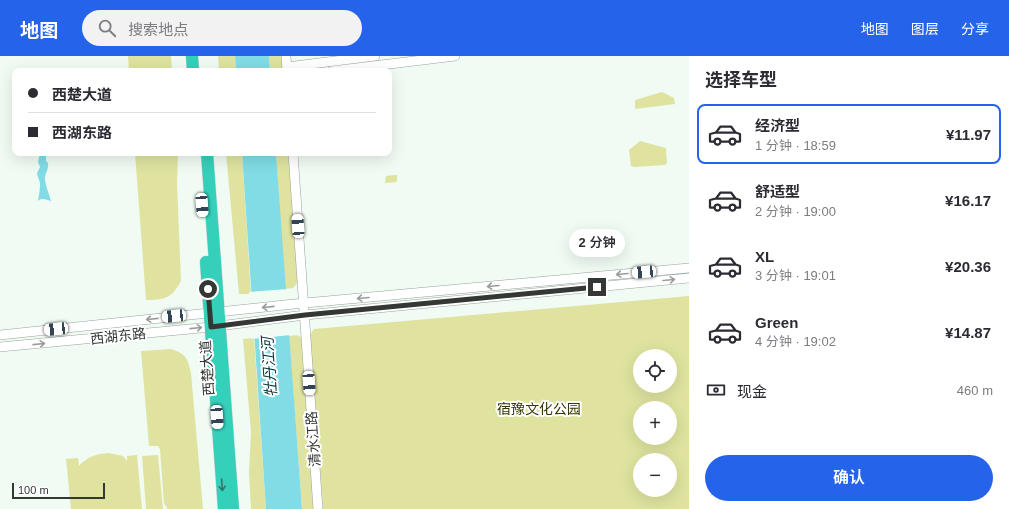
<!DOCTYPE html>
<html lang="zh">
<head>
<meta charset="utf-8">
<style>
	:root { --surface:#fff; --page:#f2f2f3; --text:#2b2b33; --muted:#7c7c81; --line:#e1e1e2; --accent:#2563eb }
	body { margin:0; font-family:Helvetica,"Noto Sans SC",sans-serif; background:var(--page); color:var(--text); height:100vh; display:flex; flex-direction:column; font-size:15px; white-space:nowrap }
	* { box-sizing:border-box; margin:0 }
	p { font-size:13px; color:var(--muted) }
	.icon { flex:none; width:22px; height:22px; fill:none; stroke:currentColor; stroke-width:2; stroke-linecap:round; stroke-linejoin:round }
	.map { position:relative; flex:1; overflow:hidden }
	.sheet { display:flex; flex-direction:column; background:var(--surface); width:320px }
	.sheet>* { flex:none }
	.banner { position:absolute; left:12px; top:12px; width:380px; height:88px; border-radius:8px; box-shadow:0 4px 16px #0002; display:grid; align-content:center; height:88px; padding:0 16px; background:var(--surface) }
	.controls { position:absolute; left:633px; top:293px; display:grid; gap:8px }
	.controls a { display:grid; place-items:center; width:44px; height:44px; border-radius:50%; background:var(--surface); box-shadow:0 4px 16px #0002; font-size:20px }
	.scale { position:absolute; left:12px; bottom:10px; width:93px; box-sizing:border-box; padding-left:4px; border:2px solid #343835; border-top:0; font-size:11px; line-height:14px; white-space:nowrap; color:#343835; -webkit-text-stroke:3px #fff; paint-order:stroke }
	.end { position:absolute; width:18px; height:18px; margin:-9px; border:5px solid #343835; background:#fff; box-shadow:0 0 0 2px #fff }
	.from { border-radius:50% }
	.bubble { position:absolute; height:28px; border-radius:14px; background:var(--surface); box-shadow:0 4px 16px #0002; font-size:13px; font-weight:600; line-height:28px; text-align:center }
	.car { position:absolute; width:12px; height:24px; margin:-12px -6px; border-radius:5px; box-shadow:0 0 3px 1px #0007; background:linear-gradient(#fff 24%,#345 0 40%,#fff 0 76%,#345 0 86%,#fff 0) }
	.banner b { display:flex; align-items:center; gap:14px; height:38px; font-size:15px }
	.banner b+b { border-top:1px solid var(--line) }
	.banner i { width:10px; height:10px; background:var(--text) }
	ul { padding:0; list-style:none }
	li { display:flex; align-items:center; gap:12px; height:60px; margin:0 8px 6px; padding:0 8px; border:2px solid transparent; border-radius:8px }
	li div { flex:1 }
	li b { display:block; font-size:15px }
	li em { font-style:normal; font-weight:600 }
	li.selected { border-color:var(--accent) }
	li>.icon { width:36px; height:36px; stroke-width:1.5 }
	h2 { padding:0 16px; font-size:18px; line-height:48px }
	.pay { display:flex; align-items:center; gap:10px; height:44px; padding:0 16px; font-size:15px }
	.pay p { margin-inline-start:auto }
	.primary-button { display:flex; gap:8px; margin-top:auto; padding:8px 16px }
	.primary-button a { flex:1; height:46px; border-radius:24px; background:var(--accent); color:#fff; font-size:16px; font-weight:600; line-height:46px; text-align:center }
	header { display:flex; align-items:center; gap:24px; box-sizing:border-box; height:56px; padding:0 20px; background:var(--accent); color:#fff }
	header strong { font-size:19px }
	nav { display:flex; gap:22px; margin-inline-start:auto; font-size:14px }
	.search { width:280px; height:36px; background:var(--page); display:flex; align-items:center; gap:10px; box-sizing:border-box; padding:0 14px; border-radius:22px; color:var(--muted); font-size:15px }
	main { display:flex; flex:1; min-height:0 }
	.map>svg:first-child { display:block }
	.green { fill:#dfe39f; fill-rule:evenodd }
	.water { fill:#81dce5 }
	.pier { fill:#f0fbf4 }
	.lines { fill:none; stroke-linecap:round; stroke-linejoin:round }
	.secondary-casing { stroke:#99a39d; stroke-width:10 }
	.highway-casing { stroke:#d6d7d7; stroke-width:13 }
	.secondary { stroke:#fff; stroke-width:9 }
	.highway { stroke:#34d0ba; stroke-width:12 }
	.oneway { stroke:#9a9c9a }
	.oneway2 { stroke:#34756a }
	.route { stroke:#343835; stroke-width:5 }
	.labels { text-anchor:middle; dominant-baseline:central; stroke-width:4; stroke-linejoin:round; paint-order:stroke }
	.street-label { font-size:14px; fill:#343835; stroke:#fff }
	.park-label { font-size:14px; fill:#373701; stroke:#fff }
	.water-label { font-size:15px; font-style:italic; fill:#073539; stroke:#fff }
</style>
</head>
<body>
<header>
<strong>地图</strong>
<div class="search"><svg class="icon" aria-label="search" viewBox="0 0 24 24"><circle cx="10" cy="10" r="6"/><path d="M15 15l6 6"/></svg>搜索地点</div>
<nav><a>地图</a><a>图层</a><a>分享</a></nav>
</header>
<main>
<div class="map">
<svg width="689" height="453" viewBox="0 0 689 453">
	<rect width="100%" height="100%" fill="#f0fbf4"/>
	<path class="green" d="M128 0H171L172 15H129Z
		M218 0H235L236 15H219Z
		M269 0H285L286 15H270Z
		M662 36 674 42 675 48 635 53V44Z
		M640 85 666 92 667 107 665 109 634 111 631 110 629 94Z
		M135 97H178L177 128 181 225C172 242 165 244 146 244Z
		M226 97H242L251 238H239Z
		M276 97H292L299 225 293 232 285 233Z
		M395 119H397V126L385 127 386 120Z
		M689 240V453H323L310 279 314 273ZM640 300H670V330H640ZM640 352H670V382H640ZM640 404H670V434H640Z
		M297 279 301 281 304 285 316 453H302L289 280Z
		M254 282 266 453H251L249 416 251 376 243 283Z
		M171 293C187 299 187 301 191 317L203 453H167V451L164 448 160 393 158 390H149L141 295Z
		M109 397 123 400 127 405V400L137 399 142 453H71L66 403 78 402 79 410C88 400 96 398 109 397Z
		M158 399 163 453H146L142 400Z"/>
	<path class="water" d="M235 0H269L270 15H236Z
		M40 97H47L46 99V105L48 107C49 113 45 117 45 123 46 132 49 137 51 145 47 144 42 141 38 145 39 139 40 134 40 128 40 124 37 121 37 117L40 111 38 106Z
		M242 97H276L302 453H266Z"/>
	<path class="pier" d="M288 233 291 279 252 283 249 236Z"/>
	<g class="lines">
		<defs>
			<path id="secondary" d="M286 0 287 15
				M287 11 375 0
				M332 15 455 0
				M293 97 318 453
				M0 279 294 248 689 212
				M0 291 211 271 305 259 689 222"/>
			<path id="highway" d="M192 0 193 15
				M207 97 233 453
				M206 206 224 453"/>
		</defs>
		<use href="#secondary" class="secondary-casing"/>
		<use href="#highway" class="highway-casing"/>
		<use href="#secondary" class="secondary"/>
		<use href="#highway" class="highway"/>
	</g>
	<defs><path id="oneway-shaft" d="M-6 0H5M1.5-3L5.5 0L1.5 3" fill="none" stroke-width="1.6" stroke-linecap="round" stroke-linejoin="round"/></defs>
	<g class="oneway">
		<use href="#oneway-shaft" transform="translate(622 218) rotate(175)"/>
		<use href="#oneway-shaft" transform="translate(669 224) rotate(-5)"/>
		<use href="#oneway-shaft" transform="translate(493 230) rotate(175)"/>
		<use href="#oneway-shaft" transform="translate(363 242) rotate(175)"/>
		<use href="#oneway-shaft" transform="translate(268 251) rotate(174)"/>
		<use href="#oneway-shaft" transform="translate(152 263) rotate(174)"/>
		<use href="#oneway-shaft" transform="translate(196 272) rotate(-6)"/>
		<use href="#oneway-shaft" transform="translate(39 288) rotate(-6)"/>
	</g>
	<use class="oneway2" href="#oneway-shaft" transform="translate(222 429) rotate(86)"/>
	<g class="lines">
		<path class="route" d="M208 233 211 271 305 259 597 231"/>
	</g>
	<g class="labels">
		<g class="street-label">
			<text transform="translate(118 280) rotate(-6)">西湖东路</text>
			<text transform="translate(207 312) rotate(-94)">西楚大道</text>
			<text transform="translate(313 383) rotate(-94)">清水江路</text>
		</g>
		<g class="park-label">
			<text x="539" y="353">宿豫文化公园</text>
		</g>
		<g class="water-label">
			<text transform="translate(269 311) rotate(-94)">牡丹江河</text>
		</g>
	</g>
</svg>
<div class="controls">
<a><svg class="icon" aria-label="locate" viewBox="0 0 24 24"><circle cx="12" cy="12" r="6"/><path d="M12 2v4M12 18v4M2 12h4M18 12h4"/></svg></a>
<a>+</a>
<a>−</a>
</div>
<div class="scale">100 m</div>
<i class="end from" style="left:208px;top:233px"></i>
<i class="end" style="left:597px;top:231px"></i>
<div class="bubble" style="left:569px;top:173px;width:56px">2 分钟</div>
<i class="car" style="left:202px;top:149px;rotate:176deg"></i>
<i class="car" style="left:298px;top:170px;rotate:356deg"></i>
<i class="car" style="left:644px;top:216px;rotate:265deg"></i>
<i class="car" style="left:174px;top:260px;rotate:264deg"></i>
<i class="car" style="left:56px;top:273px;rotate:264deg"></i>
<i class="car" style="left:309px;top:327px;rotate:176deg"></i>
<i class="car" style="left:217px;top:361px;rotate:176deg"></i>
<div class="banner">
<b><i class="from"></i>西楚大道</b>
<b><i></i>西湖东路</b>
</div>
</div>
<section class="sheet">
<h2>选择车型</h2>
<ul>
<li class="selected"><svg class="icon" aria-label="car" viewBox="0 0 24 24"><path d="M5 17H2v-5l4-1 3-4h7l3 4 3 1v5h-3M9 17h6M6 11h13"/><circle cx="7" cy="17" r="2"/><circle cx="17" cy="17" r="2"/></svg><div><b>经济型</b><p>1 分钟 · 18:59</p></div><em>¥11.97</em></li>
<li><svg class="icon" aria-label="car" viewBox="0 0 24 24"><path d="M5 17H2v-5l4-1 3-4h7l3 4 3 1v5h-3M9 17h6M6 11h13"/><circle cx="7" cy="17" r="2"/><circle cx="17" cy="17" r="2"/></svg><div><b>舒适型</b><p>2 分钟 · 19:00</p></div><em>¥16.17</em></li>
<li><svg class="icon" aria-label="car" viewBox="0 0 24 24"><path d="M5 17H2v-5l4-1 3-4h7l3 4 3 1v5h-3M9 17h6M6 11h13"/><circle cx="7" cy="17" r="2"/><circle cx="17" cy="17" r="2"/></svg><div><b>XL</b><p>3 分钟 · 19:01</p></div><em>¥20.36</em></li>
<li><svg class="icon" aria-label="car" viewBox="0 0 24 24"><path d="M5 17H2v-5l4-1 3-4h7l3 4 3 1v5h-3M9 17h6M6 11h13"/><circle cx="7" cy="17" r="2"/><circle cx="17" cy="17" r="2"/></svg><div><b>Green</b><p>4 分钟 · 19:02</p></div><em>¥14.87</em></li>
</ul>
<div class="pay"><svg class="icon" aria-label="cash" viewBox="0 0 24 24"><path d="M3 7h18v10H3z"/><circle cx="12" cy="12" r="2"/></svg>现金<p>460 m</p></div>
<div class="primary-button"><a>确认</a></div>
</section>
</main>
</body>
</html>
